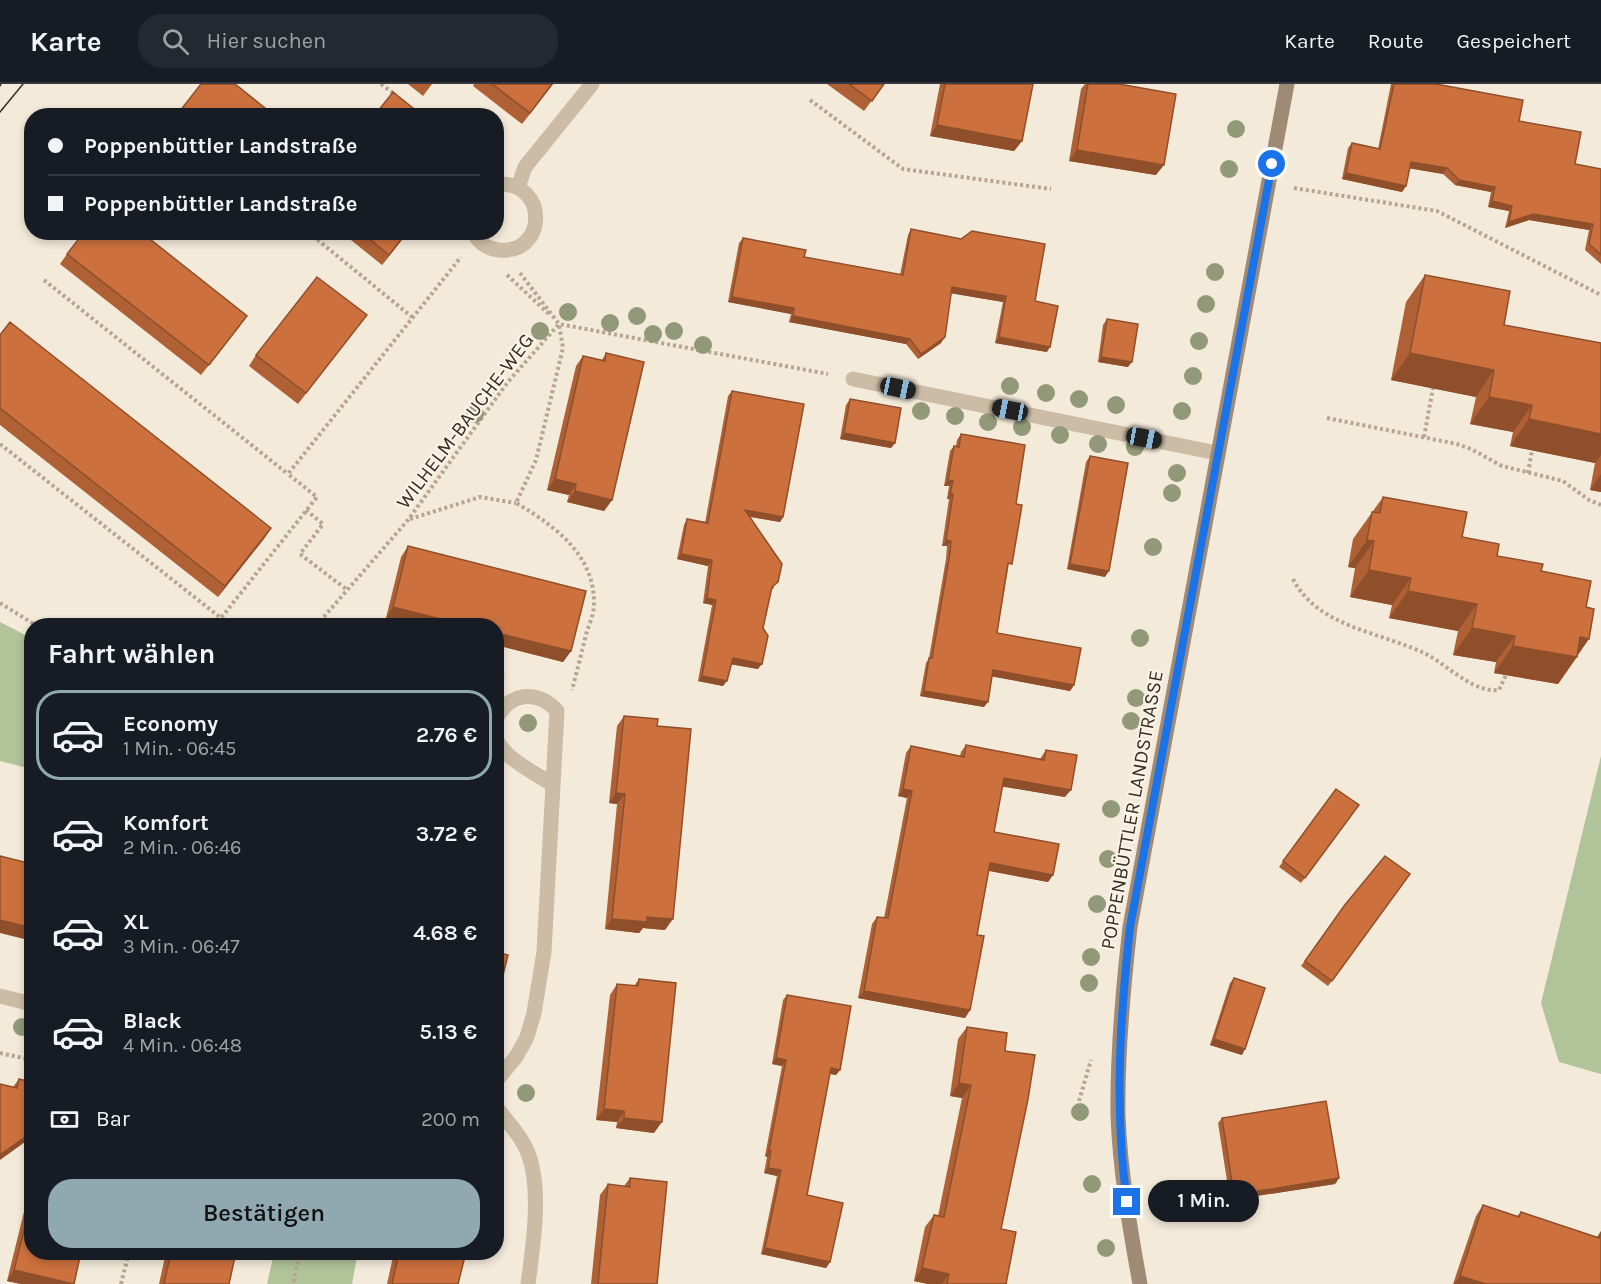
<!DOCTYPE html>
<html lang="de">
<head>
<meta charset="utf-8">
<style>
	:root { --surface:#171b24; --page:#242831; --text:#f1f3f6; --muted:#9ea1a6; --line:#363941; --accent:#90a9b0 }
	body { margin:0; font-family:Karla,sans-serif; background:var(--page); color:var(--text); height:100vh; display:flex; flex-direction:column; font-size:22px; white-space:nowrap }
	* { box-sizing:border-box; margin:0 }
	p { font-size:20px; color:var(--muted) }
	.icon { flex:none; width:33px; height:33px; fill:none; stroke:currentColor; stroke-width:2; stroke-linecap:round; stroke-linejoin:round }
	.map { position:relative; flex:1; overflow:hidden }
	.drawer { position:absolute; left:24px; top:534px; width:480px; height:642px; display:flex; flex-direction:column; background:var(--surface); border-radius:24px; box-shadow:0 3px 9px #0003 }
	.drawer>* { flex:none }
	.banner { position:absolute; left:24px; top:24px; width:480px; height:132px; border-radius:24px; box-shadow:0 3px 9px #0003; display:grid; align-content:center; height:132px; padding:0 24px; background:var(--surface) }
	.end { position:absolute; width:27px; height:27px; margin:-14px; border:8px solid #1a73e8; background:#fff; box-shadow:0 0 0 3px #fff }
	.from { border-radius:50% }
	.bubble { position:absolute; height:42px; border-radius:21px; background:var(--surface); box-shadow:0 3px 9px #0003; font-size:20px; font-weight:600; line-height:42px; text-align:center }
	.car { position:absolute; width:18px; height:36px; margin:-18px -9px; border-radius:8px; box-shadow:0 0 4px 2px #0007; background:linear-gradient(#222 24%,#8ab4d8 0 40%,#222 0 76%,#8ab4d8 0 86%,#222 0) }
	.banner b { display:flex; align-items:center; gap:21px; height:57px; font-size:22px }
	.banner b+b { border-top:2px solid var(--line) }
	.banner i { width:15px; height:15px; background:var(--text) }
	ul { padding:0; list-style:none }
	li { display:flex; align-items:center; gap:18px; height:90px; margin:0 12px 9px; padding:0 12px; border:3px solid transparent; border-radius:24px }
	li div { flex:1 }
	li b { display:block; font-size:22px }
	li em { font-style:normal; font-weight:600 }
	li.active { border-color:var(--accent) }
	li>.icon { width:54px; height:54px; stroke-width:1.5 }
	h2 { padding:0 24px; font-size:27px; line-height:72px }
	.pay { display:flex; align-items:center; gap:15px; height:66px; padding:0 24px; font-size:22px }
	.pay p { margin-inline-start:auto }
	.cta { display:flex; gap:12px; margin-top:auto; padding:12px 24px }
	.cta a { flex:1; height:69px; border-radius:24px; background:var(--accent); color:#111; font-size:24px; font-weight:600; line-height:69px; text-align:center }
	header { display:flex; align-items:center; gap:36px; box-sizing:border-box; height:84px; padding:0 30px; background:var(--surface); border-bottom:2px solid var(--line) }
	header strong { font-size:28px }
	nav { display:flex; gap:33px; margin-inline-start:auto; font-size:21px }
	.search { width:420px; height:54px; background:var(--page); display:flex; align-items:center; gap:15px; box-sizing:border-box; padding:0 21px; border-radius:24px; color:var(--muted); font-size:22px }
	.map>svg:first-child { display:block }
	.green { fill:#b0c399 }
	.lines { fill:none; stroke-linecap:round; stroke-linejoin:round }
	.path { stroke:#b7a58f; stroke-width:4; stroke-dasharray:3 3; stroke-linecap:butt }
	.minor { stroke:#ccbba5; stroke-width:15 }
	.secondary { stroke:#9f8a76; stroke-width:15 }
	.tram { stroke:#372e27; stroke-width:1.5 }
	.tree { fill:#919979 }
	.wall { fill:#af6135 }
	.shaded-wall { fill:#8f4f2b }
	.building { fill:#cc713e; stroke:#8f4f2b; stroke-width:1.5 }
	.route { stroke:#1a73e8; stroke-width:8 }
	.labels { text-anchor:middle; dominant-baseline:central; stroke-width:4.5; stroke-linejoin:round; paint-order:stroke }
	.street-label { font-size:20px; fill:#372e27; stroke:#faf3e6 }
</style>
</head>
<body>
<header>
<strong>Karte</strong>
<div class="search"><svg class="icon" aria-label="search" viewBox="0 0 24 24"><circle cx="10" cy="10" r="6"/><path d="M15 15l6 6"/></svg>Hier suchen</div>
<nav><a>Karte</a><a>Route</a><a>Gespeichert</a></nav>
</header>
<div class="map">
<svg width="1601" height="1200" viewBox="0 0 1601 1200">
	<rect width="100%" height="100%" fill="#f3eada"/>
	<path class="green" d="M0 538 31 554V685L0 677Z
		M1601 672V990L1559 978 1541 919Z
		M274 1169H335L357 1173 352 1200H267Z"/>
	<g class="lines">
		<path class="path" d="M381 0 396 11
			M810 16 903 85 1051 105
			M1294 104 1437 127 1601 211
			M308 148 412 233
			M520 189 559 240 563 264 536 376 516 419C554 441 595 471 594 520 594 529 590 539 587 547 582 567 577 587 572 606
			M507 191 550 231
			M44 196 288 390
			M1327 334 1457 360 1471 365 1502 382 1563 397 1589 416 1601 421
			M1424 353 1433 304
			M0 360 221 534 317 413 288 390 461 173
			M1528 389 1532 366
			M306 426 323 440 300 470 346 505
			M410 435 480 413 516 419
			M1293 495C1318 544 1382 548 1426 570 1449 582 1473 609 1499 606L1506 591
			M0 519 37 542
			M316 542 408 436 507 299 559 240 828 290
			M496 586 501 587 505 593
			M0 969 32 976
			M1079 1017 1091 976
			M287 1168 299 1172 293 1200
			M121 1200 129 1168"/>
		<path class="minor" d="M518 103 525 83 592 0
			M473 148C479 159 487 165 499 166 547 171 550 97 496 100
			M853 295 1217 369
			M496 636C508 608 538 605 557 627L544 868 534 929 527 953 516 973 496 997
			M496 655C506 676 534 688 553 701
			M0 912 32 920
			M496 1023C508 1038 521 1052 528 1069 542 1105 533 1162 528 1200"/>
		<path class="secondary" d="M1140 1200C1130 1145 1120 1087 1118 1031 1117 968 1123 905 1130 843L1287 0"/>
		<path class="tram" d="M0 2 1 0
			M0 28 23 0"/>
	</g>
	<g class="tree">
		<circle cx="1236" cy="45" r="9"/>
		<circle cx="1229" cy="85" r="9"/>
		<circle cx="1215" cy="188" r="9"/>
		<circle cx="1206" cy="220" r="9"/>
		<circle cx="568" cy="228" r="9"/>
		<circle cx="637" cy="232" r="9"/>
		<circle cx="610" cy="239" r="9"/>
		<circle cx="540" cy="247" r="9"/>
		<circle cx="674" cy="247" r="9"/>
		<circle cx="653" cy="250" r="9"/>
		<circle cx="1199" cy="257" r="9"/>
		<circle cx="703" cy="261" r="9"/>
		<circle cx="1193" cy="292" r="9"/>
		<circle cx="1010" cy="302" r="9"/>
		<circle cx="1046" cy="309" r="9"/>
		<circle cx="1079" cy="315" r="9"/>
		<circle cx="1116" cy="321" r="9"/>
		<circle cx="921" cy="327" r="9"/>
		<circle cx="1182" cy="327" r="9"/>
		<circle cx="475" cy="330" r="9"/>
		<circle cx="955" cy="332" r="9"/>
		<circle cx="988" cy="338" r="9"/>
		<circle cx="1022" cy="343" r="9"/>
		<circle cx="1060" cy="351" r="9"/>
		<circle cx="1098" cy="360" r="9"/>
		<circle cx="1135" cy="363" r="9"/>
		<circle cx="1177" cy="389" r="9"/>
		<circle cx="1172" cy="409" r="9"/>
		<circle cx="1153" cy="463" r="9"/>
		<circle cx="1140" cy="554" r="9"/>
		<circle cx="1136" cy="614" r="9"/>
		<circle cx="1131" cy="637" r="9"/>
		<circle cx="528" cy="639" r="9"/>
		<circle cx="1111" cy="725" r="9"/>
		<circle cx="1108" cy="775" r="9"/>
		<circle cx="1097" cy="820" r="9"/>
		<circle cx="1091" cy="873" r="9"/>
		<circle cx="1089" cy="899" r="9"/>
		<circle cx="22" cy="943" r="9"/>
		<circle cx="526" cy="1009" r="9"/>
		<circle cx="1080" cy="1028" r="9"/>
		<circle cx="1092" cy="1100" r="9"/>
		<circle cx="1106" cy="1164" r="9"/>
	</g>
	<path class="wall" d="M408 0H432L423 12Z
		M474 0H553L522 40 473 2Z
		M827 0H884L864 27Z
		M940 0H1033L1022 57 1014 67 930 52Z
		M1085 0H1119L1156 91 1069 77 1081 5Z
		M1391 0H1436L1519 37 1575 80 1601 85V180L1585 166 1589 146 1529 136 1505 144 1509 127 1488 123 1491 108 1455 101 1443 90 1410 84 1406 102 1402 108 1342 95 1348 64 1352 59 1378 65Z
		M911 145 1035 217 1047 268 995 259 1003 218 951 209 941 259 918 275 906 260 789 238 791 230 728 218 739 159 743 154 804 173 900 191 908 151Z
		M341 148H408L382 181Z
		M67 170 240 242 201 291 60 180Z
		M1425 191 1504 241 1601 259V408L1590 406 1595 379 1510 362 1513 348 1470 340 1476 313 1391 296 1406 218Z
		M1107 235 1128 283 1098 278 1103 241Z
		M359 241 298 320 249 282 256 271Z
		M0 251 271 444 218 513 0 341Z
		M606 269 612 416 604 427 567 418 569 411 547 406 576 282 583 272 602 276Z
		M732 307 783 433 780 438 750 433 774 504 771 506 763 544 758 585 731 580 723 602 698 597 712 521 703 519 708 482 677 475 684 441 687 435 705 439 728 312Z
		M850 315 895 359 891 364 840 355 846 321Z
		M961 350 1016 420 1008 485 997 549 1074 601 1070 607 992 592 984 623 920 612 926 579 929 574 946 475 947 462H942L949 415H947L949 402H944L950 367 954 362H956L957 356Z
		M1090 372 1105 493 1067 485 1086 378Z
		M1383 413 1462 453 1497 472 1541 487 1577 571V573L1558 600 1494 589 1496 578 1453 571 1458 547 1389 534 1392 521 1350 513 1355 484 1348 483 1353 455Z
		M408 462 571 567 563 578 496 561V542L386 534 401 473Z
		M624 632 657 642 665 846 643 844 639 849 605 845 617 720 609 719 617 642Z
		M966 661 1040 675 1046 666 1065 713 1002 702 994 748 1053 791 1048 798 989 787 977 851 970 926 965 934 858 914 872 840 877 833 884 834 907 714 898 712 906 669 911 662 960 672 961 668Z
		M1336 705 1359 721 1301 799 1279 783Z
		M1410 790 1328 902 1301 882 1344 822Z
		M1234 894 1242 971 1210 961 1230 899Z
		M639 895 654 1049 616 1044 617 1038 596 1036 610 911 617 900 634 902Z
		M787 911 840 986 836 991 830 990 807 1111 830 1178 826 1184 761 1170 777 1092 764 1089 767 1073 765 1072 782 982 772 980 783 916Z
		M967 943 1005 967 1001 1145 1006 1200H928L914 1197 925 1143 934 1131 938 1132 962 1014 950 1012 958 955Z
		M19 995 0 1076 13 1003Z
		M1222 1034 1339 1094 1335 1100 1230 1116 1218 1039Z
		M630 1094 657 1200H591L600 1111 608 1100 624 1102Z
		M32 1095V1168L74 1200H21L7 1197Z
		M1483 1121 1517 1132 1521 1128 1597 1153 1601 1147V1200H1453L1476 1132Z
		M166 1168H236L229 1200H159Z
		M394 1168H466L458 1200H387Z"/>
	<path class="shaded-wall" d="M552 0H553L522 40 530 29Z
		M937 41 1022 57 1014 67 930 52Z
		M1077 66 1164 81 1156 91 1069 77Z
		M1411 78 1447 84 1443 90 1407 84Z
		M1346 89 1406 102 1402 108 1342 95Z
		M1459 96 1495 103 1491 108 1455 101Z
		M1492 117 1512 122 1509 127 1488 123Z
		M1533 130 1593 140 1589 146 1529 136 1505 144 1509 138Z
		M407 148H408L382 181 389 171Z
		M952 203 1006 212 1003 218 949 209Z
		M732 213 794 224 791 230 728 218Z
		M793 232 910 255 906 260 789 238Z
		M945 253 941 259 918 275 921 270Z
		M999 253 1050 263 1047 268 995 259Z
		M1410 269 1494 286 1476 313 1391 296Z
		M1101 273 1132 278 1128 283 1098 278Z
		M1489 313 1532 321 1513 348 1470 340Z
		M1529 335 1601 350V371L1595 379 1510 362Z
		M844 349 895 359 891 364 840 355Z
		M1601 390V408L1590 406Z
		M555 395 576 400 569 411 547 406Z
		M948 396 953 397 949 402H944Z
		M575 407 612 416 604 427 567 418Z
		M950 409 953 410 949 415H947Z
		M745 426 783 433 780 438 741 431Z
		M271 444 264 455 218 513 225 502Z
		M946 456 951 457 947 462H942Z
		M1367 456 1374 457 1355 484 1348 483Z
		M681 470 712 476 708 482 677 475Z
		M1070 480 1109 487 1105 493 1067 485Z
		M1369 486 1411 494 1392 521 1350 513Z
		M1408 507 1477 520 1458 547 1389 534Z
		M707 514 716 516 712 521 703 519Z
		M393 523 468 542H417L386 534Z
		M1472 544 1515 552 1496 578 1453 571Z
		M496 549 571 567 563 578 496 561Z
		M1580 553 1589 555 1558 600 1494 589 1513 562Z
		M733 574 762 580 758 585 729 580Z
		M993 586 1074 601 1070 607 989 592Z
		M702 592 727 597 723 602 698 597Z
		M924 607 988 618 984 623 920 612Z
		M1004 694 1071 706 1065 713 999 702Z
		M903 705 912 707 907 714 898 712Z
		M616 709 625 710 617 720 609 719Z
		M990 779 1053 791 1048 798 985 786Z
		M647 833 673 835 665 846 643 844 639 849 605 845 612 835Z
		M0 836 32 844V857L0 849Z
		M864 907 970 926 965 934 858 914Z
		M1214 955 1245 965 1242 971 1210 961Z
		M776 974 786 976 782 982 772 980Z
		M831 984 840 986 836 991 827 989Z
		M959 999 971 1001 962 1014 950 1012Z
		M604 1025 624 1027 617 1038 596 1036Z
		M624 1034 662 1038 654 1049 616 1044Z
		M32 1048V1053L0 1076V1071Z
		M769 1067H771L767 1073 765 1072Z
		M768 1084 781 1086 777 1092 764 1089Z
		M1339 1094 1335 1100 1230 1116 1234 1111Z
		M765 1164 830 1178 826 1184 761 1170Z
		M922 1184 949 1190 942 1200H928L914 1197Z
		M14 1186 72 1200H21L7 1197Z
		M1460 1192 1486 1200H1454Z"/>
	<path class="building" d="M201 0H235L275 32H176Z
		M492 0H552L530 29Z
		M849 0H884L872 17Z
		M945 0H1033L1022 57 937 41Z
		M1088 0H1119L1176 10 1164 81 1077 66Z
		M1394 0H1436L1523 16 1519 37 1581 48 1575 80 1601 85V171L1589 160 1593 140 1533 130 1509 138 1512 122 1492 117 1495 103 1459 96 1447 84 1411 78 1406 102 1346 89 1352 59 1380 65Z
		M393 8 423 32H374Z
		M308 28 312 32H305Z
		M911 145 961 155 972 147 1045 160 1035 217 1058 222 1050 263 999 253 1006 212 952 203 945 253 921 270 910 255 793 232 794 224 732 213 743 154 806 166 804 173 903 191Z
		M84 148H141L247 232 209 281 67 170Z
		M361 148H407L389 171Z
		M1425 191 1510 207 1504 241 1601 259V350L1529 335 1532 321 1489 313 1494 286 1410 269Z
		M317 193 367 231 306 309 256 271Z
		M1107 235 1138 240 1132 278 1101 273Z
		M10 238 271 444 225 502 0 324V251Z
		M606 269 644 278 612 416 575 407 576 400 555 395 583 272 605 277Z
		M732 307 804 320 783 433 745 426 782 480 778 498 772 503 763 544 768 552 762 580 733 574 727 597 702 592 716 516 707 514 712 476 681 470 687 435 708 439Z
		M850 315 901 324 895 359 844 349Z
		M961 350 1025 361 1016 420 1022 421 1012 480 1008 479 997 549 1081 564 1074 601 993 586 988 618 924 607 929 574H932L950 469 951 457 946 456 953 410 950 409 953 397 948 396 954 362 959 363Z
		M1090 372 1128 379 1109 487 1070 480Z
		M1383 413 1467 428 1462 453 1499 460 1497 472 1543 480 1541 487 1591 497 1586 523 1594 525 1589 555 1580 553 1577 573 1513 562 1515 552 1472 544 1477 520 1408 507 1411 494 1369 486 1374 457 1367 456 1372 428 1380 429Z
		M408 462 586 507 571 567 496 549V542H468L393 523Z
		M624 632 658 635 657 642 691 645 673 835 647 833V838L612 835 625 710 616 709Z
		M966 661 1044 676 1046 666 1077 671 1071 706 1004 694 994 748 1059 760 1053 791 990 779 977 851 984 852 970 926 864 907 877 833 888 834 912 707 903 705 911 662 964 673Z
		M1336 705 1359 721 1305 794 1283 777Z
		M0 772 32 780V844L0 836Z
		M1385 772 1410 790 1332 897 1305 877 1344 822Z
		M496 868 508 871 496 919Z
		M1234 894 1265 904 1245 965 1214 955Z
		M639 895 676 899 662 1038 624 1034V1027L604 1025 617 900 638 902Z
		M787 911 851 922 840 986 831 984 807 1111 843 1119 830 1178 765 1164 781 1086 768 1084 771 1067H769L786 976 776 974Z
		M967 943 1007 949 1005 967 1035 971 1028 1015 1001 1145 1016 1148 1006 1200H947L949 1190 922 1184 934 1131 944 1133 971 1001 959 999Z
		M19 995 32 998V1048L0 1071V1000L17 1004Z
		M1326 1017 1339 1094 1234 1111 1222 1034Z
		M630 1094 667 1098 657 1200H598L608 1100 630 1103Z
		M32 1115V1168H81L74 1200 14 1186Z
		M1483 1121 1519 1133 1521 1128 1599 1154 1601 1148V1200H1486L1460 1192Z
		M171 1168H236L229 1200H164Z
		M399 1168H466L458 1200H392Z"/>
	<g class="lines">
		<path class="route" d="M1127 1118C1114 1026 1120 935 1130 843L1272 80"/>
	</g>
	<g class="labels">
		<g class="street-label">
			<text transform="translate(465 337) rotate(-53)">WILHELM-BAUCHE-WEG</text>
			<text transform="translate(1132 726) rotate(-80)">POPPENBÜTTLER LANDSTRASSE</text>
		</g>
	</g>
</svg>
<i class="end from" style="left:1272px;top:80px"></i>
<i class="end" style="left:1127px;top:1118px"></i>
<div class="bubble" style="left:1148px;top:1096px;width:111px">1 Min.</div>
<i class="car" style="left:898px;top:304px;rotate:102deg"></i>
<i class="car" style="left:1010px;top:326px;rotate:281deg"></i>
<i class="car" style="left:1144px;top:354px;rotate:101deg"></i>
<div class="banner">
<b><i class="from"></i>Poppenbüttler Landstraße</b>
<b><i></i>Poppenbüttler Landstraße</b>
</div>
<section class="drawer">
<h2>Fahrt wählen</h2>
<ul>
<li class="active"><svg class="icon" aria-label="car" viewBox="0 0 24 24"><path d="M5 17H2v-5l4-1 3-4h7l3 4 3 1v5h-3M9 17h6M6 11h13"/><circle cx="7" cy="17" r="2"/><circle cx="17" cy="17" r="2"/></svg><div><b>Economy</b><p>1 Min. · 06:45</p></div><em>2.76 €</em></li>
<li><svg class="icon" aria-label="car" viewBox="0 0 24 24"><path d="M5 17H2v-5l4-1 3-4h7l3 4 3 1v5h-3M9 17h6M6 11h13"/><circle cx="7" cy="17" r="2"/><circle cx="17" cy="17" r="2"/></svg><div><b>Komfort</b><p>2 Min. · 06:46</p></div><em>3.72 €</em></li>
<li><svg class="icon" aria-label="car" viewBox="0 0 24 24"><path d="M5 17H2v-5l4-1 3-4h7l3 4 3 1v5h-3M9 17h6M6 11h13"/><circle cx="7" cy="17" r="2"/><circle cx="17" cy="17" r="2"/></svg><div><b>XL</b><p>3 Min. · 06:47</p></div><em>4.68 €</em></li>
<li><svg class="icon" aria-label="car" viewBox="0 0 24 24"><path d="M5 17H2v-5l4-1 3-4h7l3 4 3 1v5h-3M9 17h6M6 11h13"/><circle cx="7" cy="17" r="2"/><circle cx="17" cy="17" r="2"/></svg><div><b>Black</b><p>4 Min. · 06:48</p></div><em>5.13 €</em></li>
</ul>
<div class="pay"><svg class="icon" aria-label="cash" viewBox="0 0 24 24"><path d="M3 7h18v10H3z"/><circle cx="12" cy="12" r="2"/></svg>Bar<p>200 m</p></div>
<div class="cta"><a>Bestätigen</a></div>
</section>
</div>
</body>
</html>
